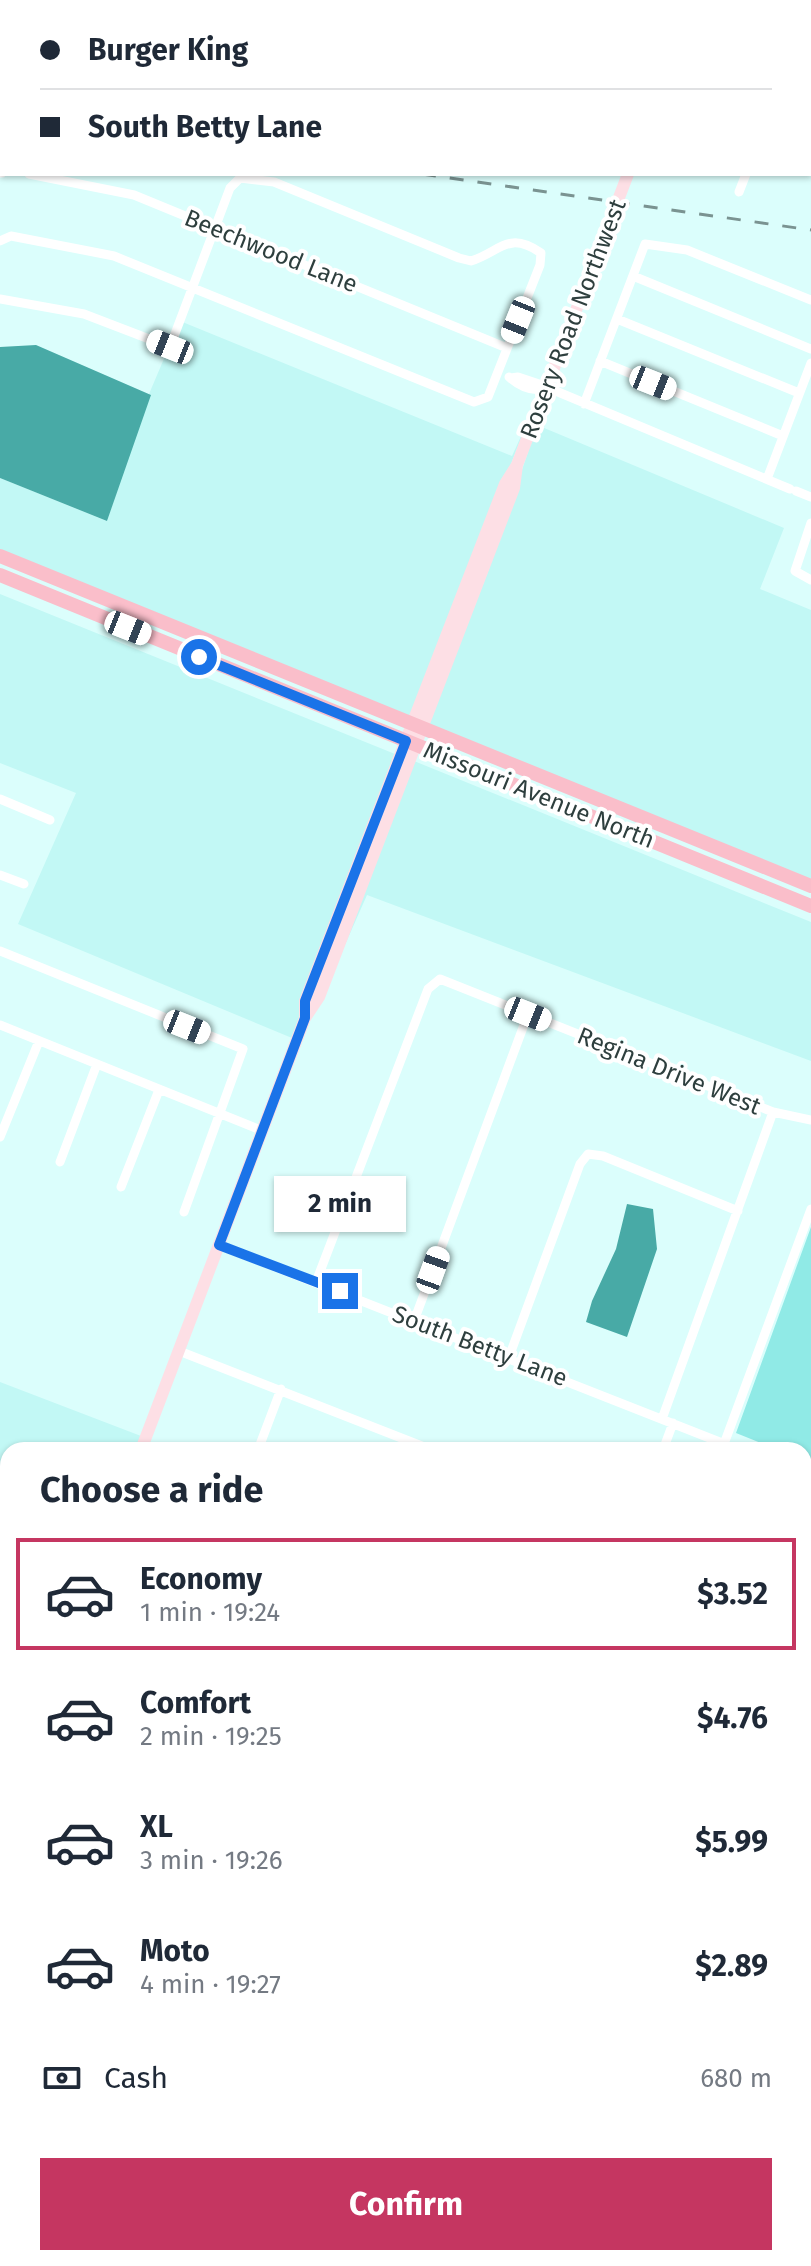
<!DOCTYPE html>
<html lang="en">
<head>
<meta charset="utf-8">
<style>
	:root { --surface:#fff; --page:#f6f6f7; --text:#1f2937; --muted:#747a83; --line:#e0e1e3; --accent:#c53661 }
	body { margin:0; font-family:"Fira Sans",sans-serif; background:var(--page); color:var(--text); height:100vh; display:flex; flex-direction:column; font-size:30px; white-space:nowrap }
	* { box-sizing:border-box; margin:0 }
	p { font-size:26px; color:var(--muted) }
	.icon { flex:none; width:44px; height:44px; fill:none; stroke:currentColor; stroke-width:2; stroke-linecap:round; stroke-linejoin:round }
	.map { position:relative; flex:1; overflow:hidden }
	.details { position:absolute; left:0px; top:1442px; width:812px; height:824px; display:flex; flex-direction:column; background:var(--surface); border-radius:24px 24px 0 0; box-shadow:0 2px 6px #0004 }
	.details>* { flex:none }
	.banner { position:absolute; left:0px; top:0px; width:812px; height:176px; box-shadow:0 2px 6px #0004; display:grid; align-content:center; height:176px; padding:0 40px; background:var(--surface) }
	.end { position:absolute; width:36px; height:36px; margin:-18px; border:10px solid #1a73e8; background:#fff; box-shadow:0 0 0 4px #fff }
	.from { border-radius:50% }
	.bubble { position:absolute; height:56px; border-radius:0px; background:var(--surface); box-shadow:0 2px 6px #0004; font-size:26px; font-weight:700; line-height:56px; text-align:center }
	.car { position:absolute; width:24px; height:48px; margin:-24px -12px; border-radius:10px; box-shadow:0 0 6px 2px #0007; background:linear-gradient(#fff 24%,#345 0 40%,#fff 0 76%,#345 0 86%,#fff 0) }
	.banner b { display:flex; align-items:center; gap:28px; height:76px; font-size:30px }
	.banner b+b { border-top:2px solid var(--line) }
	.banner i { width:20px; height:20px; background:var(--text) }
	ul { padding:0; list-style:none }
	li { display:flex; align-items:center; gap:24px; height:112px; margin:0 16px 12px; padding:0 24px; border:4px solid transparent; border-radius:0px }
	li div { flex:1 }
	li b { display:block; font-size:30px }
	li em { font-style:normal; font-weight:700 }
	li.on { border-color:var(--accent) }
	li>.icon { width:72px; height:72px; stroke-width:1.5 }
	h2 { padding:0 40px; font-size:36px; line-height:96px }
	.pay { display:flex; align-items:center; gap:20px; height:88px; padding:0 40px; font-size:30px }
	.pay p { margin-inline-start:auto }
	.button { display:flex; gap:16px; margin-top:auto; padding:16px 40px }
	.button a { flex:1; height:92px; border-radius:0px; background:var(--accent); color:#fff; font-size:32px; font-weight:700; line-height:92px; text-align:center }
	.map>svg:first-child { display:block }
	.built { fill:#c2f8f5 }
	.green { fill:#90eae6 }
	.water { fill:#48aaa6 }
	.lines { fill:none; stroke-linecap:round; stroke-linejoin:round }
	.stream { stroke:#48aaa6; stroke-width:3 }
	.street { stroke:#fff; stroke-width:9 }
	.secondary { stroke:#fddfe5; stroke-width:12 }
	.primary { stroke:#fabeca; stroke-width:14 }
	.rail { stroke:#7a9391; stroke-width:3; stroke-dasharray:14 14; stroke-linecap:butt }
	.route { stroke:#1a73e8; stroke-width:10 }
	.labels { text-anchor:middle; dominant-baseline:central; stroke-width:8; stroke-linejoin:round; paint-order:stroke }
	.street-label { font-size:24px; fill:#2e3f3e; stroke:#fff }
</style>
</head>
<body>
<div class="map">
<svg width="811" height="2266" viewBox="0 0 811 2266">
	<rect width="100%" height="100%" fill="#dbfefc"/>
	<path class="built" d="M180 321 512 456 528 421 410 718 0 551V478L107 521 149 394Z
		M537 425 784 528 760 589 811 610V881L428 725 489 569Z
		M0 594 395 754 292 1038 18 924 76 793 0 763Z
		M414 761 811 922V1061L367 895 336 965Z
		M0 1382 141 1436 135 1450H8V1465L0 1461Z"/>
	<path class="green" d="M811 1227V1463L804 1461V1450H778L736 1433Z"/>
	<path class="water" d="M36 345 151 395 107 521 0 478V347Z
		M627 1204 653 1209 657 1249 627 1337 586 1322 592 1301 616 1249Z"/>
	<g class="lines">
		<path class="stream" d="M0 1942 8 1945"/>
		<path class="street" d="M75 0 79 2
			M184 0 189 2
			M707 0 709 2
			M92 2 93 0
			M133 2V0
			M417 2V0
			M482 2 483 0
			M565 2 566 0
			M810 5 811 2
			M810 50H811
			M0 173H2
			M29 174 134 195 507 348
			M739 192 746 174
			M0 241 11 236 114 256 474 402 488 397 540 265 541 253C508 230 500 252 471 261L459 258 274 182 240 178 230 188 170 347 84 314 0 299
			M633 276 811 349
			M617 319 799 393
			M600 361 783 436
			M509 377C519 386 531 392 545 389
			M511 378 518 377 539 384 790 489
			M584 404 645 244 687 250 811 300
			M767 479 811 363
			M796 491 811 497
			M811 523 795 571 811 580
			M0 799 50 820
			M0 875 24 884
			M0 951 243 1049 184 1212
			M0 1025 263 1131
			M0 1137 39 1041
			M60 1162 97 1064
			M121 1187 159 1090
			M219 1245 740 1450
			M316 1282 428 989 440 979 773 1112 811 1120
			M414 1321 528 1014
			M179 1351 432 1450
			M509 1357 580 1164 588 1154 603 1156 738 1211
			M662 1419 773 1112
			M724 1444 811 1209
			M258 1450 281 1389
			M663 1450 673 1423
			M804 1475 811 1477
			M804 1550 811 1553
			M804 1704 811 1685
			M804 1803 811 1814
			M0 1961 8 1964
			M804 1986 811 1992
			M0 2087 7 2069
			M804 2137 809 2124
			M0 2175 8 2178
			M804 2229 811 2232
			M219 2258 240 2266
			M353 2266 356 2258
			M465 2266 469 2258
			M638 2266 641 2258
			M753 2266 756 2258"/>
		<path class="secondary" d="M693 2 694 0
			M305 1015V1001L505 484 517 465 628 174
			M141 1450 305 1018 319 997 514 488 517 465
			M0 1814 8 1794"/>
		<path class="primary" d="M0 556 811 886
			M0 575 811 906"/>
		<path class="rail" d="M0 113H2
			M422 174 811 230"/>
	</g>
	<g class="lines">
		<path class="route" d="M199 657 406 741 305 1001V1018L219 1245 340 1291"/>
	</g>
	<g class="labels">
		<g class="street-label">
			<text transform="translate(271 251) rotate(22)">Beechwood Lane</text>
			<text transform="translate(573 319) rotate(-69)">Rosery Road Northwest</text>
			<text transform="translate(539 795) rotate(22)">Missouri Avenue North</text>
			<text transform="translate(669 1071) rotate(22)">Regina Drive West</text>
			<text transform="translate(480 1346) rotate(21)">South Betty Lane</text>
		</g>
	</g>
</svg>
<i class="end from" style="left:199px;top:657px"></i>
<i class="end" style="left:340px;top:1291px"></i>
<div class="bubble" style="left:274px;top:1176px;width:132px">2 min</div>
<i class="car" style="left:518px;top:320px;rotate:202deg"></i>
<i class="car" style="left:170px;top:347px;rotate:292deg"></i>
<i class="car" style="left:653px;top:383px;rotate:112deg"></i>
<i class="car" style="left:128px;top:628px;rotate:112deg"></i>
<i class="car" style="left:528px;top:1014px;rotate:112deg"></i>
<i class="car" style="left:187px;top:1027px;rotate:112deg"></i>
<i class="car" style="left:433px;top:1270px;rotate:20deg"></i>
<div class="banner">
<b><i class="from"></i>Burger King</b>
<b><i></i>South Betty Lane</b>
</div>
<section class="details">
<h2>Choose a ride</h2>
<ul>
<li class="on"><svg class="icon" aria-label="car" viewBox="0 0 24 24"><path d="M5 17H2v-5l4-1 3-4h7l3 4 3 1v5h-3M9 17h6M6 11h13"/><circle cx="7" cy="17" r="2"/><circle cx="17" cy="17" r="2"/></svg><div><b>Economy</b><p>1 min · 19:24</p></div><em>$3.52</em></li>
<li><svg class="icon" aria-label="car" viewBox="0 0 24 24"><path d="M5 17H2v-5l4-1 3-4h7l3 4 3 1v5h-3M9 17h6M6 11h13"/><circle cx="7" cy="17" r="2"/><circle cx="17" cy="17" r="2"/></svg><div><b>Comfort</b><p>2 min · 19:25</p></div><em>$4.76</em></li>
<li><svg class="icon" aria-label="car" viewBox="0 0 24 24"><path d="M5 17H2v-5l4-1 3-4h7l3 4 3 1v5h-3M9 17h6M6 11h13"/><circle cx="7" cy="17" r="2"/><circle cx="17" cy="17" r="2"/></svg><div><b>XL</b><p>3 min · 19:26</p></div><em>$5.99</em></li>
<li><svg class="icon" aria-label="car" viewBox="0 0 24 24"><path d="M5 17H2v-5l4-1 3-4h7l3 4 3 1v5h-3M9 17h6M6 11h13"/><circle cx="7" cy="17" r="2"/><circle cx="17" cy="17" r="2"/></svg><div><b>Moto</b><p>4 min · 19:27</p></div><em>$2.89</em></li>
</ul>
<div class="pay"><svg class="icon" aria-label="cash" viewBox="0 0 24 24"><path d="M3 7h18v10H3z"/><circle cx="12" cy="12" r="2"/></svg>Cash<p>680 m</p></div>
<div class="button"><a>Confirm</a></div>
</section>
</div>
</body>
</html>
